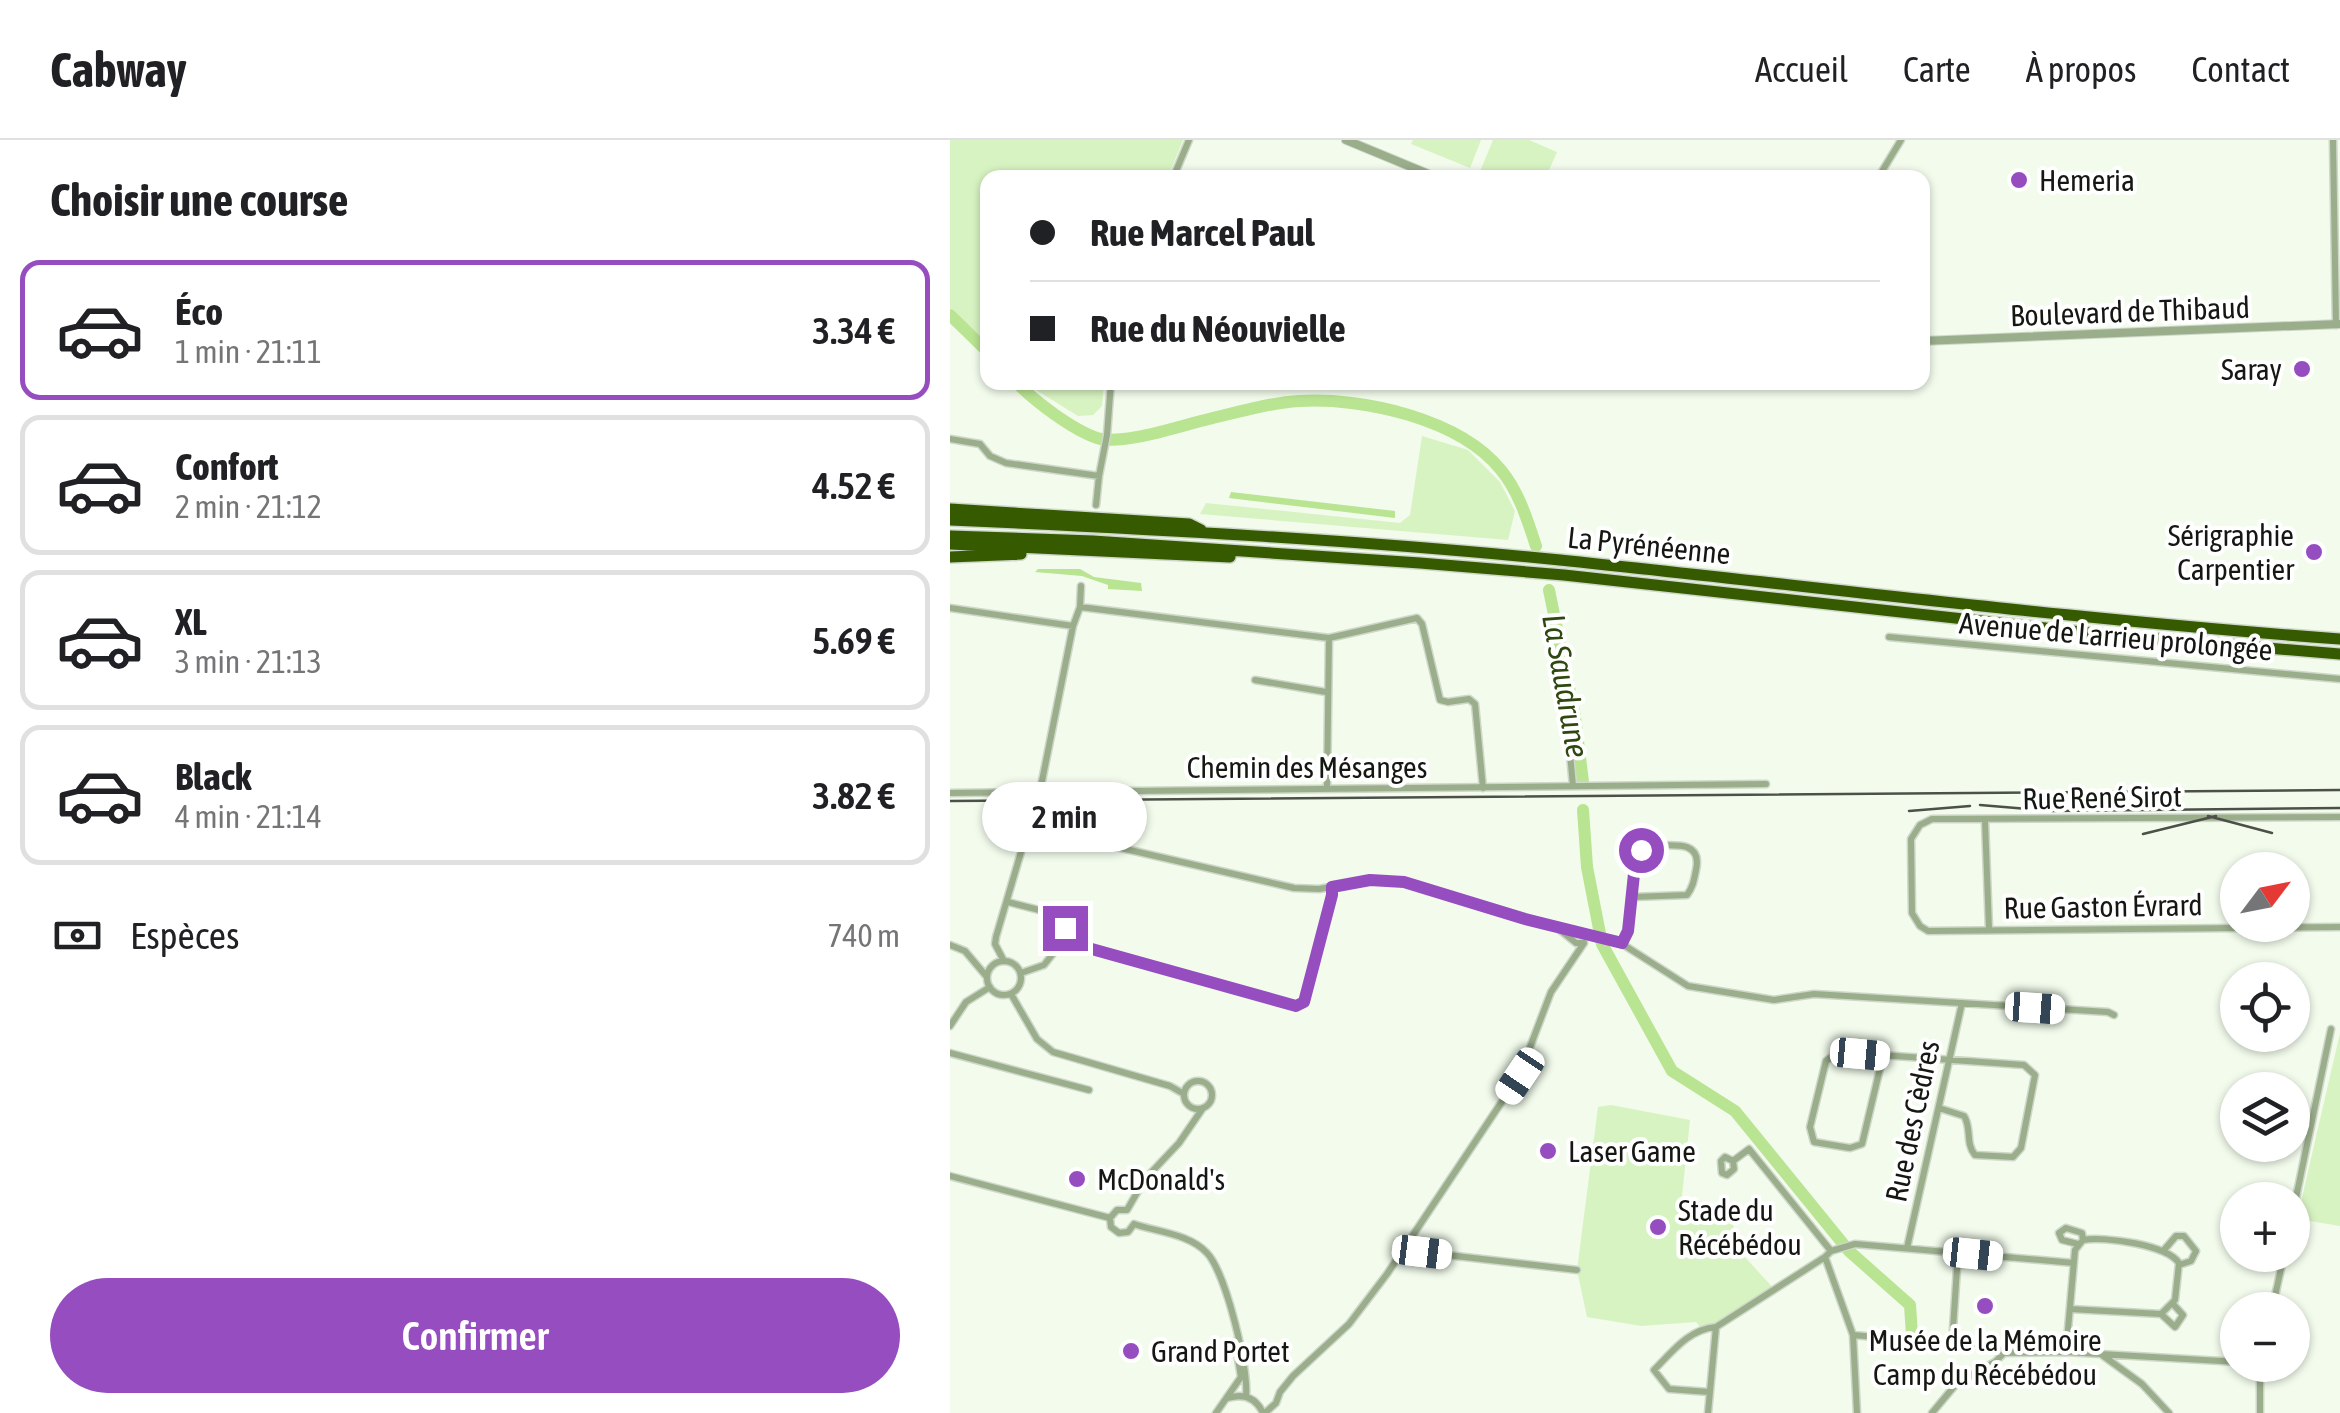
<!DOCTYPE html>
<html lang="fr">
<head>
<meta charset="utf-8">
<style>
	:root { --surface:#fff; --page:#f2f2f2; --text:#202124; --muted:#757577; --line:#e0e0e0; --accent:#954dc0 }
	body { margin:0; font-family:"Asap Condensed",sans-serif; background:var(--page); color:var(--text); height:100vh; display:flex; flex-direction:column; font-size:38px; white-space:nowrap }
	* { box-sizing:border-box; margin:0 }
	p { font-size:32px; color:var(--muted) }
	.icon { flex:none; width:55px; height:55px; fill:none; stroke:currentColor; stroke-width:2; stroke-linecap:round; stroke-linejoin:round }
	.map { position:relative; flex:1; overflow:hidden }
	.drawer { display:flex; flex-direction:column; background:var(--surface); width:950px }
	.drawer>* { flex:none }
	.top-card { position:absolute; left:30px; top:30px; width:950px; height:220px; border-radius:20px; box-shadow:0 2px 8px #0004; display:grid; align-content:center; height:220px; padding:0 50px; background:var(--surface) }
	.needle { width:65px; rotate:58deg }
	.fabs { position:absolute; left:1270px; top:712px; display:grid; gap:20px }
	.fabs a { display:grid; place-items:center; width:90px; height:90px; border-radius:50%; background:var(--surface); box-shadow:0 2px 8px #0004; font-size:50px }
	.end { position:absolute; width:45px; height:45px; margin:-22px; border:12px solid #954dc0; background:#fff; box-shadow:0 0 0 5px #fff }
	.from { border-radius:50% }
	.bubble { position:absolute; height:70px; border-radius:35px; background:var(--surface); box-shadow:0 2px 8px #0004; font-size:32px; font-weight:600; line-height:70px; text-align:center }
	.car { position:absolute; width:30px; height:60px; margin:-30px -15px; border-radius:12px; box-shadow:0 0 8px 2px #0007; background:linear-gradient(#fff 24%,#345 0 40%,#fff 0 76%,#345 0 86%,#fff 0) }
	.top-card b { display:flex; align-items:center; gap:35px; height:95px; font-size:38px }
	.top-card b+b { border-top:2px solid var(--line) }
	.top-card i { width:25px; height:25px; background:var(--text) }
	ul { padding:0; list-style:none }
	li { display:flex; align-items:center; gap:30px; height:140px; margin:0 20px 15px; padding:0 30px; border:5px solid var(--line); border-radius:20px }
	li div { flex:1 }
	li b { display:block; font-size:38px }
	li em { font-style:normal; font-weight:600 }
	li.active { border-color:var(--accent) }
	li>.icon { width:90px; height:90px; stroke-width:1.5 }
	h2 { padding:0 50px; font-size:45px; line-height:120px }
	.pay { display:flex; align-items:center; gap:25px; height:110px; padding:0 50px; font-size:38px }
	.pay p { margin-inline-start:auto }
	.button { display:flex; gap:20px; margin-top:auto; padding:20px 50px }
	.button a { flex:1; height:115px; border-radius:60px; background:var(--accent); color:#fff; font-size:40px; font-weight:600; line-height:115px; text-align:center }
	header { display:flex; align-items:center; gap:60px; box-sizing:border-box; height:140px; padding:0 50px; background:var(--surface); border-bottom:2px solid var(--line) }
	header strong { font-size:48px }
	nav { display:flex; gap:55px; margin-inline-start:auto; font-size:35px }
	main { display:flex; flex:1; min-height:0 }
	.map>svg:first-child { display:block }
	.green { fill:#d8f3c2 }
	.water { fill:#b9e492 }
	.lines { fill:none; stroke-linecap:round; stroke-linejoin:round }
	.river { stroke:#b9e492; stroke-width:12 }
	.minor-casing { stroke:#ced7c9; stroke-width:9 }
	.tertiary-casing { stroke:#ced7c9; stroke-width:10 }
	.motorway-casing { stroke:#ced7c9; stroke-width:14 }
	.minor { stroke:#9bae8c; stroke-width:6 }
	.tertiary { stroke:#9bae8c; stroke-width:8 }
	.motorway { stroke:#365a00; stroke-width:11 }
	.rail { stroke:#4c5049; stroke-width:2.5 }
	.route { stroke:#954dc0; stroke-width:12 }
	.poi-dot { fill:#954dc0; stroke:#fff; stroke-width:4 }
	.labels { text-anchor:middle; dominant-baseline:central; stroke-width:8; stroke-linejoin:round; paint-order:stroke }
	.poi-label { font-size:30px; fill:#141712; stroke:#fff; text-anchor:start }
	.street-label { font-size:30px; fill:#141712; stroke:#fff }
	.water-label { font-size:32px; font-style:italic; fill:#2e480f; stroke:#fff }
</style>
</head>
<body>
<header>
<strong>Cabway</strong>
<nav><a>Accueil</a><a>Carte</a><a>À propos</a><a>Contact</a></nav>
</header>
<main>
<section class="drawer">
<h2>Choisir une course</h2>
<ul>
<li class="active"><svg class="icon" aria-label="car" viewBox="0 0 24 24"><path d="M5 17H2v-5l4-1 3-4h7l3 4 3 1v5h-3M9 17h6M6 11h13"/><circle cx="7" cy="17" r="2"/><circle cx="17" cy="17" r="2"/></svg><div><b>Éco</b><p>1 min · 21:11</p></div><em>3.34 €</em></li>
<li><svg class="icon" aria-label="car" viewBox="0 0 24 24"><path d="M5 17H2v-5l4-1 3-4h7l3 4 3 1v5h-3M9 17h6M6 11h13"/><circle cx="7" cy="17" r="2"/><circle cx="17" cy="17" r="2"/></svg><div><b>Confort</b><p>2 min · 21:12</p></div><em>4.52 €</em></li>
<li><svg class="icon" aria-label="car" viewBox="0 0 24 24"><path d="M5 17H2v-5l4-1 3-4h7l3 4 3 1v5h-3M9 17h6M6 11h13"/><circle cx="7" cy="17" r="2"/><circle cx="17" cy="17" r="2"/></svg><div><b>XL</b><p>3 min · 21:13</p></div><em>5.69 €</em></li>
<li><svg class="icon" aria-label="car" viewBox="0 0 24 24"><path d="M5 17H2v-5l4-1 3-4h7l3 4 3 1v5h-3M9 17h6M6 11h13"/><circle cx="7" cy="17" r="2"/><circle cx="17" cy="17" r="2"/></svg><div><b>Black</b><p>4 min · 21:14</p></div><em>3.82 €</em></li>
</ul>
<div class="pay"><svg class="icon" aria-label="cash" viewBox="0 0 24 24"><path d="M3 7h18v10H3z"/><circle cx="12" cy="12" r="2"/></svg>Espèces<p>740 m</p></div>
<div class="button"><a>Confirmer</a></div>
</section>
<div class="map">
<svg width="1390" height="1273" viewBox="0 0 1390 1273">
	<rect width="100%" height="100%" fill="#f2fbec"/>
	<path class="green" d="M0 0H233L218 37 38 38 37 202 0 168Z
		M463 0H531L520 28 461 4Z
		M543 0H579L607 12 596 37H538L529 34Z
		M75 243H154L152 266 143 275 128 276Z
		M472 296 518 310 550 342 565 371 558 400 250 374 256 363 450 383 460 375Z
		M1390 893V1086L1347 1079Z
		M661 965 740 980 732 1056 784 1071 783 1104 825 1150 766 1187 751 1188 746 1182 691 1186 637 1177 627 1130 648 967Z"/>
	<path class="water" d="M281 352 445 371V378L279 358Z
		M88 429H130L144 437 191 443 192 451 158 449V445L132 436 85 432Z"/>
	<g class="lines">
		<path class="river" d="M0 175 38 212
			M66 242C84 261 123 290 147 298 173 306 232 285 259 279 288 272 319 263 349 261 413 257 510 279 551 330 569 352 577 379 586 406
			M599 450 625 577 633 642
			M633 670 637 727 652 804 722 931 785 971 899 1111 960 1165 962 1195"/>
		<defs>
			<path id="minor" d="M1383 0 1386 185
				M223 38 239 0
				M928 38 951 0
				M0 299 30 304 40 316 56 323 149 336 157 295 161 242
				M146 365 149 336
				M130 467 379 498 377 649
				M0 468 123 486
				M939 497 1390 539
				M379 498 467 478 472 484 490 560 498 562 519 559 525 564 533 648
				M305 540 376 552
				M614 549 623 646
				M90 651 123 486 130 467 131 446
				M0 653 816 644
				M1390 677 982 679 970 685 961 699 962 773 970 786 978 791 1390 787
				M1035 681 1039 789
				M80 687 344 748 369 749 420 740 454 742 632 794 666 800 738 846 824 860 864 854 1158 872 1164 875
				M697 706C720 706 753 698 746 730 744 740 743 747 737 755L683 757 686 715Z
				M58 762 101 773 113 780V801L346 866 354 862 383 755 382 747
				M610 790 626 803H634
				M672 803 678 791 683 757
				M0 805 15 811 37 837
				M54 821 45 804 46 797 82 675
				M37 838a17 17 0 1 1 34 0a17 17 0 1 1-34 0Z
				M71 833 94 825 113 801
				M61 854 87 899 103 912 220 946 234 954
				M0 886 16 862 40 847
				M0 913 139 950
				M933 916 912 1004 900 1008 864 1002 860 987 876 921 888 912 1074 925 1085 935 1071 1008 1063 1017 1025 1015C1015 1003 1022 988 1014 976L989 968
				M234 955a14 14 0 1 1 28 0a14 14 0 1 1-28 0Z
				M783 1021 784 1029 777 1035 772 1033 771 1021 775 1017 783 1021 799 1009 881 1111 875 1117 903 1195 907 1273
				M0 1036 160 1078
				M1342 1077 1381 889
				M160 1078 167 1070H177L195 1039 229 1003 253 968
				M160 1078 161 1087 169 1093 178 1092 184 1084
				M184 1084C207 1092 240 1094 257 1113 276 1133 299 1229 296 1256
				M1128 1104 1112 1100 1109 1093 1116 1088 1132 1093 1133 1100
				M456 1106 471 1112 627 1130
				M957 1108 1012 863
				M1214 1110 1226 1096H1234L1246 1111 1241 1121 1229 1125
				M881 1111 905 1104 1124 1123
				M1322 1170 1334 1115
				M1211 1174 1225 1187 1233 1175 1223 1164
				M903 1195 1039 1207 1054 1213 1116 1212 1288 1222
				M1002 1204 1008 1113
				M1116 1212 1125 1110 1133 1100C1155 1096 1217 1105 1229 1123L1225 1160 1211 1174 1120 1169
				M1152 1215 1192 1244 1219 1273
				M759 1252 719 1249 704 1230C722 1212 739 1189 766 1187
				M278 1258C294 1253 306 1258 313 1273
				M266 1273 291 1237 285 1201
				M315 1273 326 1263 330 1252 343 1236 399 1184 437 1134 569 936 601 852 634 803
				M758 1273 766 1187 875 1117
				M982 1273 1007 1243 1045 1222 1054 1213
				M1310 1273V1225"/>
			<path id="tertiary" d="M396 0 488 38
				M972 201 1390 184"/>
			<path id="motorway" d="M0 369 239 384 251 390
				M0 380C203 389 407 400 610 420 870 447 1129 480 1390 499
				M0 396 143 401 470 423 614 435 1150 494 1390 514
				M0 404 280 417
				M0 417 71 414"/>
		</defs>
		<use href="#minor" class="minor-casing"/>
		<use href="#tertiary" class="tertiary-casing"/>
		<use href="#motorway" class="motorway-casing"/>
		<use href="#minor" class="minor"/>
		<use href="#tertiary" class="tertiary"/>
		<use href="#motorway" class="motorway"/>
		<path class="rail" d="M0 661 1390 650
			M1030 665 1102 671 1390 668
			M959 671 1020 666
			M1258 676 1322 693
			M1193 694 1266 676"/>
	</g>
	<g class="lines">
		<path class="route" d="M115 788 113 801 346 866 354 862 382 755V747L420 740 454 742 575 779 672 803 678 791 686 715 691 710"/>
	</g>
	<g class="poi-dot">
		<circle cx="1069" cy="40" r="10"/>
		<circle cx="1352" cy="229" r="10"/>
		<circle cx="1364" cy="412" r="10"/>
		<circle cx="598" cy="1011" r="10"/>
		<circle cx="127" cy="1039" r="10"/>
		<circle cx="708" cy="1087" r="10"/>
		<circle cx="1035" cy="1166" r="10"/>
		<circle cx="181" cy="1211" r="10"/>
	</g>
	<g class="labels">
		<g class="poi-label">
			<text x="1089" y="40">Hemeria</text>
			<text x="1332" y="229" text-anchor="end">Saray</text>
			<text x="1344" y="395" text-anchor="end">Sérigraphie<tspan x="1344" dy="34">Carpentier</tspan></text>
			<text x="618" y="1011">Laser Game</text>
			<text x="147" y="1039">McDonald's</text>
			<text x="728" y="1070">Stade du<tspan x="728" dy="34">Récébédou</tspan></text>
			<text x="1035" y="1200" text-anchor="middle">Musée de la Mémoire<tspan x="1035" dy="34">Camp du Récébédou</tspan></text>
			<text x="201" y="1211">Grand Portet</text>
		</g>
		<g class="street-label">
			<text transform="translate(1180 171) rotate(-2)">Boulevard de Thibaud</text>
			<text transform="translate(699 405) rotate(6)">La Pyrénéenne</text>
			<text transform="translate(1166 496) rotate(5)">Avenue de Larrieu prolongée</text>
			<text x="357" y="627">Chemin des Mésanges</text>
			<text transform="translate(1152 657) rotate(-1)">Rue René Sirot</text>
			<text transform="translate(1153 766) rotate(-1)">Rue Gaston Évrard</text>
			<text transform="translate(962 981) rotate(-78)">Rue des Cèdres</text>
		</g>
		<g class="water-label">
			<text transform="translate(616 546) rotate(80)">La Saudrune</text>
		</g>
	</g>
</svg>
<div class="fabs">
<a><svg class="needle" viewBox="-14 -14 28 28"><path d="M0-13l5 13h-10z" fill="#e53935"/><path d="M0 13l5-13h-10z" fill="#757577"/></svg></a>
<a><svg class="icon" aria-label="locate" viewBox="0 0 24 24"><circle cx="12" cy="12" r="6"/><path d="M12 2v4M12 18v4M2 12h4M18 12h4"/></svg></a>
<a><svg class="icon" aria-label="layers" viewBox="0 0 24 24"><path d="M12 4l9 5-9 5-9-5zM3 14l9 5 9-5"/></svg></a>
<a>+</a>
<a>−</a>
</div>
<i class="end from" style="left:691px;top:710px"></i>
<i class="end" style="left:115px;top:788px"></i>
<div class="bubble" style="left:32px;top:642px;width:165px">2 min</div>
<i class="car" style="left:1085px;top:868px;rotate:94deg"></i>
<i class="car" style="left:910px;top:914px;rotate:95deg"></i>
<i class="car" style="left:570px;top:936px;rotate:214deg"></i>
<i class="car" style="left:472px;top:1112px;rotate:97deg"></i>
<i class="car" style="left:1023px;top:1114px;rotate:96deg"></i>
<div class="top-card">
<b><i class="from"></i>Rue Marcel Paul</b>
<b><i></i>Rue du Néouvielle</b>
</div>
</div>
</main>
</body>
</html>
